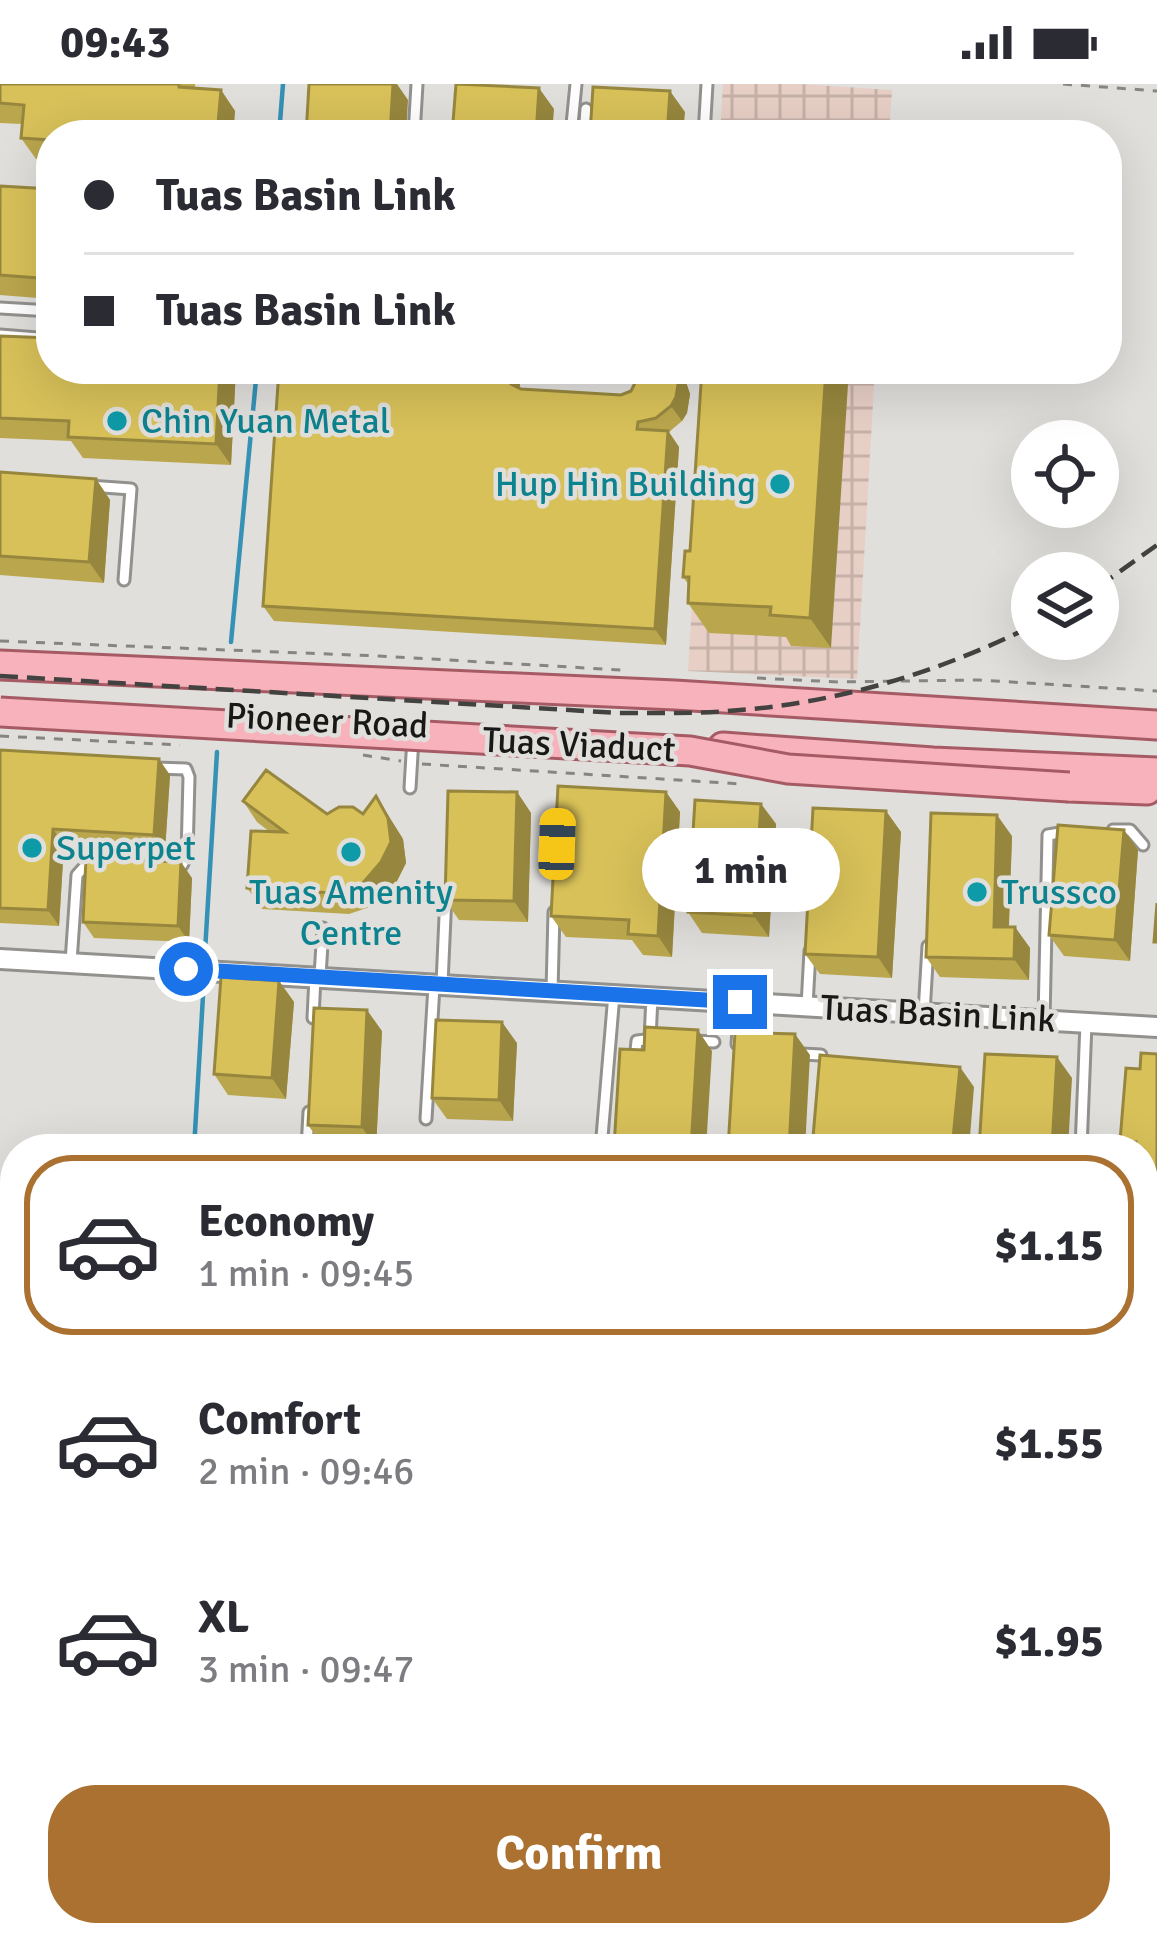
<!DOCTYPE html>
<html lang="en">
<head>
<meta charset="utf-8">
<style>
	:root { --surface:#fff; --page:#f7f7f7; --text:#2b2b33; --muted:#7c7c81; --line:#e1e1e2; --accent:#aa7130 }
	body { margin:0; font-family:Signika,sans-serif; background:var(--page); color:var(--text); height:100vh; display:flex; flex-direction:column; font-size:45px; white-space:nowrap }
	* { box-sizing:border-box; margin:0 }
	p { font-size:39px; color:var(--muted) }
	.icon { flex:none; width:66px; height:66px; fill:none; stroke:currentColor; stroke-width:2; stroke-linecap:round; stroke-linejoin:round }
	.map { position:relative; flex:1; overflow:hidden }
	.side { position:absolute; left:0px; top:1050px; width:1158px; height:813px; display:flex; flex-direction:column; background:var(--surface); border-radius:48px 48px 0 0; box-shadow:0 12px 48px #0002 }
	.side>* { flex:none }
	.top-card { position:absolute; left:36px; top:36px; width:1086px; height:264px; border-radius:48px; box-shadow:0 12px 48px #0002; display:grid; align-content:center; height:264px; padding:0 48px; background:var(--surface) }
	.buttons { position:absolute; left:1011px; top:336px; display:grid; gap:24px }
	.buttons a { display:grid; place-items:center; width:108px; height:108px; border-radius:50%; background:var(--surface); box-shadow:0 12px 48px #0002; font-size:60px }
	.end { position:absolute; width:54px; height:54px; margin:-27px; border:15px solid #1a73e8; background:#fff; box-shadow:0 0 0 6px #fff }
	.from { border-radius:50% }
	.bubble { position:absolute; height:84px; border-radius:42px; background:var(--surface); box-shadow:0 12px 48px #0002; font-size:39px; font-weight:700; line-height:84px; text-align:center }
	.car { position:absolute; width:36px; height:72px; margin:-36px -18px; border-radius:15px; box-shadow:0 0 9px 3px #0007; background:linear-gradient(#f5c518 24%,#345 0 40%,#f5c518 0 76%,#345 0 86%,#f5c518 0) }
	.top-card b { display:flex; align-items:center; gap:42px; height:114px; font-size:45px }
	.top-card b+b { border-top:3px solid var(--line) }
	.top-card i { width:30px; height:30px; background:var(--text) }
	ul { padding:21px 0 0; list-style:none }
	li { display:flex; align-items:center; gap:36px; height:180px; margin:0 24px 18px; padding:0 24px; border:6px solid transparent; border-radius:48px }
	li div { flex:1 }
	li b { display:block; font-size:45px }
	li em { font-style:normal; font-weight:700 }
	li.current { border-color:var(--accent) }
	li>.icon { width:108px; height:108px; stroke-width:1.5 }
	.action { display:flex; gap:24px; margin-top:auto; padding:24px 48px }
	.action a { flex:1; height:138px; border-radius:48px; background:var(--accent); color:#fff; font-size:48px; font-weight:700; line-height:138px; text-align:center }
	.status { display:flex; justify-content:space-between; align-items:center; height:84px; padding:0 60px; background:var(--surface); direction:ltr }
	.status svg { height:33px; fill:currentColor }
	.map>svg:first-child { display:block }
	.industrial { fill:url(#industrial-grid) }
	.water { fill:url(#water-waves) }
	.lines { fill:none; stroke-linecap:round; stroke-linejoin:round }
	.stream { stroke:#3591b6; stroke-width:4.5 }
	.service-casing { stroke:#92918e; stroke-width:15 }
	.minor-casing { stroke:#92918e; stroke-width:24 }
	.primary-casing { stroke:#a65b64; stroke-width:33 }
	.path { stroke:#868583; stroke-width:3; stroke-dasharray:9 9; stroke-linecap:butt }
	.service { stroke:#fff; stroke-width:9 }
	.minor { stroke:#fff; stroke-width:18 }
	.primary { stroke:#f7b2bb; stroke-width:27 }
	.rail { stroke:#424240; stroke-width:4.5; stroke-dasharray:18 9; stroke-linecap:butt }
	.primary-bridge-casing { stroke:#a65b64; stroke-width:33; stroke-linecap:butt }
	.primary-bridge { stroke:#f7b2bb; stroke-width:27 }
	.wall { fill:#baa64d; fill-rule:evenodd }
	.shaded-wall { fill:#97873e }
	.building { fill:#d8c159; stroke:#97873e; stroke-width:3 }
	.route { stroke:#1a73e8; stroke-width:15 }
	.culture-dot { fill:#0f9aa8; stroke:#e0dfdc; stroke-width:4.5 }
	.labels { text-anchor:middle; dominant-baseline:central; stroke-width:9; stroke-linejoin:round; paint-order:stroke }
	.culture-label { font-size:36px; fill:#0d838f; stroke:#e0dfdc; text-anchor:start }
	.street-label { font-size:36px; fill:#181817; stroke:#e0dfdc }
</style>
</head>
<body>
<div class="status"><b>09:43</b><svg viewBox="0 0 49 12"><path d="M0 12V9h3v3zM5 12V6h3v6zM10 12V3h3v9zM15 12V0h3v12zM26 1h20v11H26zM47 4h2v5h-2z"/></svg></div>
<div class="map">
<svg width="1157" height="1862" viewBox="0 0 1157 1862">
	<defs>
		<pattern id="industrial-grid" width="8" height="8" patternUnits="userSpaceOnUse" patternTransform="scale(3)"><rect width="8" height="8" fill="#e8cfc6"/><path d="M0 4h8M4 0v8" fill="none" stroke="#c6b1a9"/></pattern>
		<pattern id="water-waves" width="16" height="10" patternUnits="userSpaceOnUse" patternTransform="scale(3)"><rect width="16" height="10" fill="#3591b6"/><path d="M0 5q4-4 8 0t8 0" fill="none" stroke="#2c7593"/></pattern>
	</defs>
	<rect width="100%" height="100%" fill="#e0dfdc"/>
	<path class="industrial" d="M723 0H800L892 6 889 51H720Z
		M706 285H875L857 595 688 587Z"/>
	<path class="water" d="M0 1122 15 1123V1848H586L585 1862H0Z"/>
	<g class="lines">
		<path class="stream" d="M279 51 283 0
			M231 558 257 285
			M204 884 217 668
			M194 1065 204 895"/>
		<defs>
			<path id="service" d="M414 51 417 0
				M571 51 576 0
				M584 51 586 25
				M704 51 707 0
				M0 224 51 227
				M0 251 51 255
				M89 402 131 405 124 496
				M155 684 186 685 189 693 187 772 182 781 173 786
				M410 704 413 654
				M1113 746H1130L1143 761
				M71 878 77 791 86 781 96 782
				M320 892 323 844
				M442 900 446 810
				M552 907 554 828
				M807 922 810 867
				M924 929 928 862
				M313 934 315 893
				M1044 936 1048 751 1066 748
				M650 955 652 913
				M695 957 714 958
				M737 960 740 918
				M802 970 821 971
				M635 976 637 957 654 955
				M426 1035 434 902
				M307 1065 309 1028
				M601 1065 614 910
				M1081 1065 1086 939
				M1143 1180 1157 1181
				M1143 1790 1157 1791
				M975 1862V1848"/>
			<path id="minor" d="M0 875 1157 943
				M1143 1420H1157"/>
			<path id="primary" d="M0 581 675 611 1157 641
				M723 663 933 678 1157 688
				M1069 703 1147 706"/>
		</defs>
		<use href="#service" class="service-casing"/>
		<use href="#minor" class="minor-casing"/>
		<use href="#primary" class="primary-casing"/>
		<path class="path" d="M1063 0 1157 7
			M0 557 379 572 621 586
			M757 594 838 598 979 596 1157 607
			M0 652 180 661
			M363 671 401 677
			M422 680 742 700
			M1143 1396 1157 1397"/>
		<use href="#service" class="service"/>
		<use href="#minor" class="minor"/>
		<use href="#primary" class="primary"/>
		<path class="rail" d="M1098 503 1157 461
			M0 592 619 629C660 629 700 630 740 626 842 618 941 587 1032 542"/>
		<defs>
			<path id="primary-bridge" d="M0 628 690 667 788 685 1069 703"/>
		</defs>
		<use href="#primary-bridge" class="primary-bridge-casing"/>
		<use href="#primary-bridge" class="primary-bridge"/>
	</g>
	<path class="wall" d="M0 0H195V4L221 6 235 27 233 51H51V76L36 75 21 54 22 40 0 39Z
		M0 102 51 105V215L0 211Z
		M0 252 51 285H236L231 381 83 374 71 357 0 354Z
		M279 285H679L684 292 690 310 687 329 682 337 669 348 679 363 666 561 274 537 263 522ZM533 291 633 298 635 299 631 307 621 311 519 304 520 300Z
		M702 285 831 564 791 562 786 553 709 549 688 519 689 501 683 493 690 467Z
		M0 388 96 395 110 416 104 499 0 491Z
		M0 666 170 691 165 767 64 761 59 842 0 839Z
		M517 708 531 729 528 838 459 836 445 816Z
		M666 708 680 728 672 873 643 871 632 856 566 853 551 832Z
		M376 712 403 755 406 779 396 799 376 821 349 830 262 825 247 804 270 748 257 738 243 717 327 730H363Z
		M761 720 776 740 769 853 702 849 688 828Z
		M886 727 901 748 892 894 820 890 805 870Z
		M1124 746 1138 766 1130 877 1064 872 1049 851Z
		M1012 752 1009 843H1015L1030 864 1029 896 940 893 926 873Z
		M192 794 189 858 94 854 83 838Z
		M279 897 294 918 286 1015 228 1011 214 990Z
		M382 947 376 1064 323 1062 308 1041Z
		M517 959 513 1037 447 1035 432 1014Z
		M1157 970V1164L1144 1163 1143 1161V1065H1126L1120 1057Z
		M1143 1204 1157 1205V1382L1143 1381Z
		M1143 1614 1157 1615V1785H1143Z
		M719 1848H927L926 1862H729Z"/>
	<path class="shaded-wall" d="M393 0H397L408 16 406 51H390Z
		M539 4 554 25 552 51H536Z
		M221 6 235 27 233 51H217Z
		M670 7 685 28 683 51H667Z
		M220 285H236L231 381 216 360Z
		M509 285 520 300 519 311 508 295Z
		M676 285H679L684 292 690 310 687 329 682 337 671 322Z
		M826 285H849L831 564 810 534Z
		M668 347 679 363 666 561 655 545Z
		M96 395 110 416 104 499 89 478Z
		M159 675 170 691 165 767 154 751Z
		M517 708 531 729 528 838 514 817Z
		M666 708 680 728 672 873 658 852Z
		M376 712 403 755 406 779 396 799 376 821 362 800Z
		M761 720 776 740 769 853 754 832Z
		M886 727 901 748 892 894 878 873Z
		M997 731 1012 752 1008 864 994 843Z
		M53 745 64 761 59 842 48 826Z
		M1124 746 1138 766 1130 877 1115 856Z
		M181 778 192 794 189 858 178 842Z
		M1015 843 1030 864 1029 896 1014 875Z
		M279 897 294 918 286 1015 272 994Z
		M367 926 382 947 376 1064 362 1043Z
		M502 938 517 959 513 1037 499 1016Z
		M698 946 712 967 706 1065H691Z
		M795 950 810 971 805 1065H789Z
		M1057 973 1072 994 1068 1065H1052Z
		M960 983 974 1003 969 1065H952Z
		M1143 1462 1154 1478 1143 1584Z
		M911 1848H927L926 1862H915L910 1855Z"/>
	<path class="building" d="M0 0H179V3L221 6 217 51H51V56L21 54 24 21 0 19Z
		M309 0H393L390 51H306Z
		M456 0 539 4 536 51H452Z
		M593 3 670 7 667 51H590Z
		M0 102 51 105V195L0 191Z
		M0 252 51 254V285H220L216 360 68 353 69 337 0 334Z
		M279 285H509L508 295 511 300 521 305 621 311 631 307 636 297 632 287 628 285H676L679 294 676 313 671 322 656 334 638 338 637 345 668 347 655 545 263 522Z
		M702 285H826L810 534 770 531 771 523 688 519 689 493H683L685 467H690Z
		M0 388 96 395 89 478 0 472Z
		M0 666 159 675 154 751 53 745 48 826 0 824Z
		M266 686 327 730 339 723H353L363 730 376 712 388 734 391 758 381 778 362 800 334 809 247 804 251 747 285 748 243 717Z
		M558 702 666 708 658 852 628 850 629 836 551 832Z
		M448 707 517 708 514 817 445 816Z
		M695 716 761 720 754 832 688 828Z
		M813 724 886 727 878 873 805 870Z
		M931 729 997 731 994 843H1015L1014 875 926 873Z
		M1058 741 1124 746 1115 856 1049 851Z
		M86 774 181 778 178 842 83 838Z
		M1157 819V858H1154Z
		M221 893 279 897 272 994 214 990Z
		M314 924 367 926 362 1043 308 1041Z
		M436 936 502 938 499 1016 432 1014Z
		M645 943 698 946 691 1065 614 1063 620 965 644 966Z
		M735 948 795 950 789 1065H728Z
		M1141 969 1157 970V1144L1143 1143V1065H1135L1136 1058 1120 1057 1126 984 1140 985Z
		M985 970 1057 973 1052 1065H979Z
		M820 971 960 983 952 1065H812Z
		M1143 1204 1157 1205V1363L1143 1362Z
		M1143 1614 1157 1615 1156 1711H1143Z
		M1143 1716 1157 1717V1765H1143Z
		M781 1848H911L910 1855Z"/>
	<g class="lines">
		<path class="route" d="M186 885 740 918"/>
	</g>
	<g class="culture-dot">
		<circle cx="117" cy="337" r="12"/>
		<circle cx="780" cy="400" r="12"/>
		<circle cx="32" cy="764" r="12"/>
		<circle cx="351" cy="768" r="12"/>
		<circle cx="977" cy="808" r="12"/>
	</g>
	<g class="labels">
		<g class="culture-label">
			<text x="141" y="337">Chin Yuan Metal</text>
			<text x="756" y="400" text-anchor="end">Hup Hin Building</text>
			<text x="56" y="764">Superpet</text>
			<text x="351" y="808" text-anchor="middle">Tuas Amenity<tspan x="351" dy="41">Centre</tspan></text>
			<text x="1001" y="808">Trussco</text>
		</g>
		<g class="street-label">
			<text transform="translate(327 637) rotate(3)">Pioneer Road</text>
			<text transform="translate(579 661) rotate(3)">Tuas Viaduct</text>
			<text transform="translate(938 930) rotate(3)">Tuas Basin Link</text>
		</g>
	</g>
</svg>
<div class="buttons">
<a><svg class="icon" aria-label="locate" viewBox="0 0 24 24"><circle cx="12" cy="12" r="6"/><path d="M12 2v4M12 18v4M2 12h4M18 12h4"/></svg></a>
<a><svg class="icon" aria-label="layers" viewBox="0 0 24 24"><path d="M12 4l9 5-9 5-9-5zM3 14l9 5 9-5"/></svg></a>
</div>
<i class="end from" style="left:186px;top:885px"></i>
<i class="end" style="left:740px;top:918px"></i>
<div class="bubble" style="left:642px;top:744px;width:198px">1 min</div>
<i class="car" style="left:557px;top:760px;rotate:2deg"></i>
<div class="top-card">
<b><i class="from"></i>Tuas Basin Link</b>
<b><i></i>Tuas Basin Link</b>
</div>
<section class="side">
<ul>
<li class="current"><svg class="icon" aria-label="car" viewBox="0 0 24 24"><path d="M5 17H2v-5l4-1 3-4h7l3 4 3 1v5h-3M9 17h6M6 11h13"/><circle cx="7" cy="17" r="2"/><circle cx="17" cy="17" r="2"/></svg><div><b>Economy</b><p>1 min · 09:45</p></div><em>$1.15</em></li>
<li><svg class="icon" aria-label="car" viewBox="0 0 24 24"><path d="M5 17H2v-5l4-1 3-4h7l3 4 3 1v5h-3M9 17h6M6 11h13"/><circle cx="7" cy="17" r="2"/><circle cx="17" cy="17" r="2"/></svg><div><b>Comfort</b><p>2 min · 09:46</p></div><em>$1.55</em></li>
<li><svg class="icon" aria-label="car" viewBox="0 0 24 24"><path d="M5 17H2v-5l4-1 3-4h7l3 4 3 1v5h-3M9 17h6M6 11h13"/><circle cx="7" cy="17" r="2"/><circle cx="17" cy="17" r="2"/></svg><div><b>XL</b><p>3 min · 09:47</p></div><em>$1.95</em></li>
</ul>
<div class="action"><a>Confirm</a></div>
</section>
</div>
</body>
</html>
